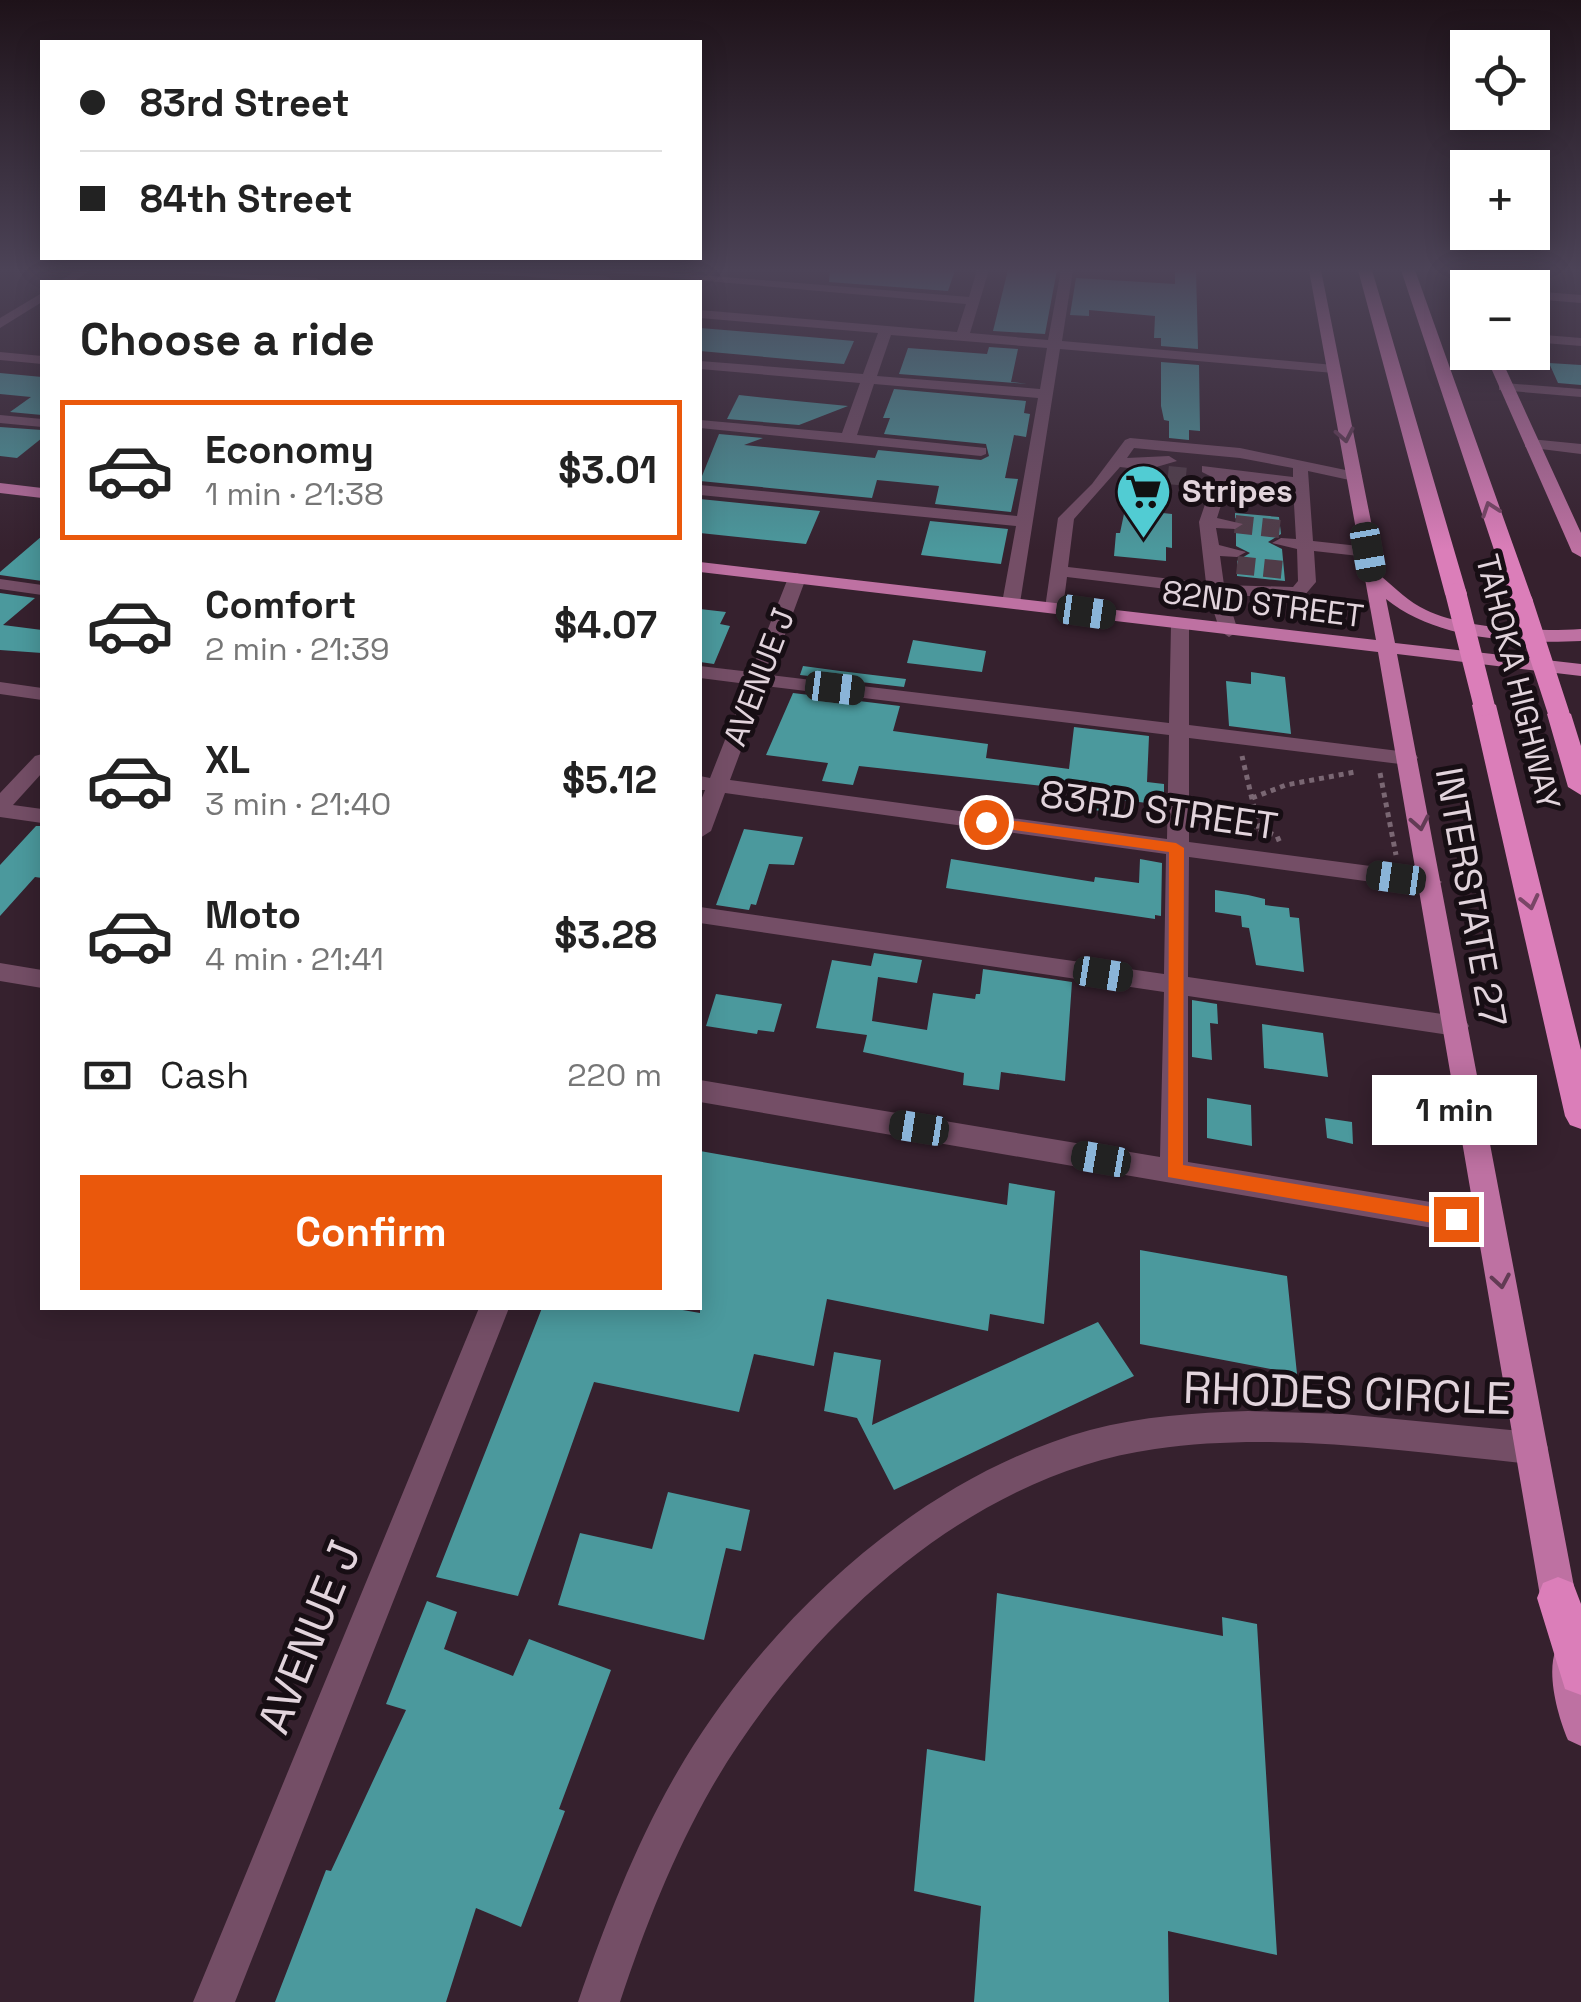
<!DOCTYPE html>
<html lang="en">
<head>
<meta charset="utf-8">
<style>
	:root { --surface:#fff; --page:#f6f6f6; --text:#222; --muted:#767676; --line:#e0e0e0; --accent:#ea580c }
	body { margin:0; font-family:"Space Grotesk",sans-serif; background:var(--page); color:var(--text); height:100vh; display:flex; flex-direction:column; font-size:38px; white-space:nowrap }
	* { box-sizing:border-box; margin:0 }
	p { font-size:32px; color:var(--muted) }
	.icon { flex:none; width:55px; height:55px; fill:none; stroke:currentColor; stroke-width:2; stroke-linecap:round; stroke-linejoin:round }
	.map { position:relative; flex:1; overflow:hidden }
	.drawer { position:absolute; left:40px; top:280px; width:662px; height:1030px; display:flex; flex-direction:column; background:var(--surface); border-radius:0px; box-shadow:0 5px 25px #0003 }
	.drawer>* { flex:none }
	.guide { position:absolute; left:40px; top:40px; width:662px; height:220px; border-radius:0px; box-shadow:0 5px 25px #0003; display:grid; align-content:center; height:220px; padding:0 40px; background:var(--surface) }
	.tools { position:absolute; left:1450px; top:30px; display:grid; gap:20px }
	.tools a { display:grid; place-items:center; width:100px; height:100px; border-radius:0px; background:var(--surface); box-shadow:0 5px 25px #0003; font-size:50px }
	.end { position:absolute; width:45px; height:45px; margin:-22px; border:12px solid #ea580c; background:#fff; box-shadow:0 0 0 5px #fff }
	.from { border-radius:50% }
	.bubble { position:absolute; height:70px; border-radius:0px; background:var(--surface); box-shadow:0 5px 25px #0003; font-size:32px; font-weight:700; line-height:70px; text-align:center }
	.car { position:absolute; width:30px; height:60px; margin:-30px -15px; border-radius:12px; box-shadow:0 0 8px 2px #0007; background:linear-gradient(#222 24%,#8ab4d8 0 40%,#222 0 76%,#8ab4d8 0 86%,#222 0) }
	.guide b { display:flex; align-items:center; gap:35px; height:95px; font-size:38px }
	.guide b+b { border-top:2px solid var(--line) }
	.guide i { width:25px; height:25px; background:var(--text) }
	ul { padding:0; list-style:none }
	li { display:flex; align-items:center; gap:30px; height:140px; margin:0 20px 15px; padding:0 20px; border:5px solid transparent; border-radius:0px }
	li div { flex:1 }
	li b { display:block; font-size:38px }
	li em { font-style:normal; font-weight:700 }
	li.current { border-color:var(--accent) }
	li>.icon { width:90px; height:90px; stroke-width:1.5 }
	h2 { padding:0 40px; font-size:45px; line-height:120px }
	.pay { display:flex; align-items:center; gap:25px; height:110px; padding:0 40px; font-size:38px }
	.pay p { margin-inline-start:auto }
	.primary-button { display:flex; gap:20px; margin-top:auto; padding:20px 40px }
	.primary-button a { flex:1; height:115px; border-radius:0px; background:var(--accent); color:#fff; font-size:40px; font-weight:700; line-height:115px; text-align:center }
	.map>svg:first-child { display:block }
	.building { fill:#4b999d }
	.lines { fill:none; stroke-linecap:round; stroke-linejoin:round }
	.minor-tunnel { stroke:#503c48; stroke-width:18; stroke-dasharray:18 9; stroke-linecap:butt }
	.path { stroke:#7a6773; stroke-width:5; stroke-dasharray:5 5; stroke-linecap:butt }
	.minor { fill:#744e66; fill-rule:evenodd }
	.major { fill:#be71a2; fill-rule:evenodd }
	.highway { fill:#db7eb9; fill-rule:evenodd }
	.highway-bridge { stroke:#db7eb9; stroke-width:21 }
	.oneway { stroke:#623b54 }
	.oneway2 { stroke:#794666 }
	.route { fill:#ea580c }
	.labels { text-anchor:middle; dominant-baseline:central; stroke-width:10; stroke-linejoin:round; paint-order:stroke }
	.far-poi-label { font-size:32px; font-weight:bold; fill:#e2d4dc; stroke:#170e14; text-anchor:start }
	.far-street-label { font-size:32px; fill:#e2d4dc; stroke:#170e14 }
	.street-label { font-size:38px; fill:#e2d4dc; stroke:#170e14 }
	.near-street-label { font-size:45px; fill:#e2d4dc; stroke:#170e14 }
</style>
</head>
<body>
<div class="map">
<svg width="1581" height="2002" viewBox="0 0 1581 2002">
	<rect width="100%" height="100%" fill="#36212e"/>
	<path class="building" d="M830 270H955L948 291 829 282Z
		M1008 270H1057L1045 334 993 331Z
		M1175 270H1196L1198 349 1161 346V338H1154L1155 316 1089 310V316L1070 315 1076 278 1175 284Z
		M700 328 809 337 854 341 844 364 809 361 700 351Z
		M989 347 1018 349 1011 382 1028 384 899 374 908 348 987 354Z
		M1161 362 1199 365 1200 431 1189 430V440L1169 438V421L1164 420 1161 406Z
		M1549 363 1581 365V385L1558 383Z
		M0 373 42 377V415L10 412 31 397 0 394Z
		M894 389 1026 401 1024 413 1030 414 1026 437 1014 435 1005 478 1018 479 1011 512 935 504 939 486 877 480 872 498 700 481 719 434 763 438 744 445 875 458 878 450 981 460 989 456 986 444 884 434 890 418H883Z
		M739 395 796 401 848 406 799 425 727 419Z
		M0 427 42 430V438L17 458 0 456Z
		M700 499 820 511 806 544 700 533Z
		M1125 509 1172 514V548L1166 547V561L1114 556 1116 533H1120Z
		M1235 513 1279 517 1281 534 1268 542 1282 549 1285 581 1237 576V561L1250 553 1236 546V533L1247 525 1235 518Z
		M930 521 1008 529 1001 564 921 555Z
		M42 536V581L0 575V572Z
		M0 593 35 598 3 625 42 630V653L0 650Z
		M700 609 726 612 720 624 730 626 714 664 700 662Z
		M913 640 986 651 982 672 907 663Z
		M803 666 840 671 906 679 904 687 800 675Z
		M1251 672 1285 677 1291 734 1229 726 1226 681 1251 684Z
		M793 693 900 706 893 731 988 744 986 758 1069 769 1074 727 1149 736 1147 782 1164 784V805L1114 799 1113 812 1092 810 1093 795 1070 792V789L859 766 853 785 822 781 828 763 766 755Z
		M36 826H42V878L35 877 0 916V865Z
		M744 829 803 837 794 865 769 864 756 905 751 904 749 910 716 905Z
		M951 859 1094 882 1095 877 1139 883 1140 859 1162 863 1161 916 1155 915V919L946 888Z
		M1215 890 1248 895 1265 899V905L1289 908 1290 917 1299 918 1304 972 1256 965 1249 928 1242 927 1241 916 1215 912Z
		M874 953 922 960 917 983 878 977 872 1021 927 1030 933 993 975 999 976 994H980L983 969 1072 982 1065 1081 1001 1072 999 1090 963 1085 964 1073 863 1052 867 1035 816 1028 832 960 871 966Z
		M716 994 782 1004 774 1032 758 1030 757 1034 706 1026Z
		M1192 1000 1217 1004 1218 1024 1210 1023 1212 1060 1192 1057Z
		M1262 1024 1323 1033 1328 1077 1264 1068Z
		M1207 1098 1251 1105 1252 1146 1207 1138Z
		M1325 1118 1352 1122 1353 1144 1327 1138Z
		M700 1151 1007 1205 1009 1183 1055 1191 1044 1324 990 1314 988 1331 827 1299 814 1366 754 1354 739 1412 594 1382 518 1596 436 1577 542 1308H671L700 1313Z
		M1140 1250 1287 1276 1297 1374 1140 1344Z
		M1098 1322 1134 1376 894 1490 857 1418 824 1411 834 1352 881 1360 872 1425Z
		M668 1492 750 1510 741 1551 726 1548 704 1640 558 1605 580 1533 652 1549Z
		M997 1593 1223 1636 1222 1617 1257 1624 1277 1955 1168 1931 1169 2002H974L981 1906 914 1891 927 1749 985 1761Z
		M427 1601 457 1612 444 1649 513 1676 529 1639 611 1670 559 1809 565 1811 521 1927 476 1908 446 2002H275L326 1870 331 1871 406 1710 386 1704Z"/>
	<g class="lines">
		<path class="minor-tunnel" d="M1168 475 1189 477
			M1235 524 1280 529
			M1237 565 1284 570"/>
		<path class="path" d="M1380 773 1396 855
			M1252 798 1286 785 1355 772
			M1259 829 1277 836 1280 843
			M1231 834 1236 830 1259 829 1242 756"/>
		<path class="minor" d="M76 270H91L73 282H59Z
			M162 270 316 278 322 282H276Z
			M451 270 606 276 612 280 588 282Z
			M583 270H638L969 297 977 270H989L970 333 1048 340 1061 270H1073L1062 341 1334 365 1341 369 1334 373 1060 349 1020 603 1011 608 1002 603 1016 526 700 495V485L1017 516 1038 398 874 384 857 435 986 448V454L981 456 700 428V420L842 433 860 383 700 369V361L863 374 878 333 700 318V310L957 332 966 304ZM891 335 1047 348 1040 389 877 376Z
			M1532 291 1581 295V303L1532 299Z
			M42 293V302L0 328V318Z
			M1532 334 1581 338V346L1532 342Z
			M0 352 42 356V364L0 360Z
			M1504 383 1581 389V397L1499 390V384Z
			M0 415 42 419V427L0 423Z
			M1130 438 1240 448 1360 473 1362 476 1354 481 1308 471 1313 541 1368 547 1377 552 1368 557 1314 551 1316 582 1304 596H1227L1238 631 1229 637 1220 631 1208 594 1067 577 1063 608 1060 612H1048L1045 608 1058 518 1092 484 1125 440ZM1134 448 1240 458 1293 468V477L1202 466V472L1214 478 1199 522 1206 583 1068 567 1074 519 1120 467 1146 470 1177 461 1169 456 1127 458ZM1229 480 1293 487 1296 539 1281 538 1272 543 1297 549 1298 581 1293 587 1224 585 1220 556 1237 557 1246 552 1219 545 1216 528 1235 529 1243 524 1217 518Z
			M1530 439 1581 444V454L1525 447V441Z
			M797 573 806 578 770 675 1169 723 1171 625 1180 619 1189 625V725L1415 753 1418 758 1408 765 1189 738V842L1431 874 1442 882 1431 890 1189 857 1188 977 1456 1016 1465 1019 1469 1026 1465 1033 1456 1036 1188 996V1162L1491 1212 1501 1216 1505 1225 1501 1234 1491 1238 700 1102V1080L1160 1157 1164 992 700 923V907L1164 974 1166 854 725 793 711 831 700 838V803L705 790H700V776L710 778 747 684 700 678V666L751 672 788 578ZM765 686 1169 735 1167 839 730 780Z
			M0 579 42 585V595L0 589Z
			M0 682 42 688V700L0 694Z
			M42 754V773L13 805 42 809V823L0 817V793L35 756Z
			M0 963 42 970V988L0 981Z
			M479 1308H509L235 2002H193Z
			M1248 1411 1343 1414 1532 1432 1544 1437 1548 1448 1544 1459 1532 1464C1408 1452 1279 1431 1155 1449 968 1475 804 1629 712 1787 673 1855 645 1927 620 2002H578C607 1918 639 1835 685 1759 774 1613 923 1476 1090 1430 1142 1416 1195 1413 1248 1411Z"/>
		<path class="major" d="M1309 270H1321L1382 577C1396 589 1409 602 1426 610 1465 629 1537 632 1581 629V641C1519 644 1436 640 1386 599L1395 643 1581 664V676L1397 654 1579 1613 1574 1626 1561 1631 1548 1626 1543 1613 1378 652 700 572V562L1376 640Z
			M1484 352H1498L1581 533V557L1572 552Z
			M0 483 42 488V498L0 493Z
			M1569 1644 1581 1649V1746L1568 1740C1558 1716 1546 1674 1556 1649Z"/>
		<path class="highway" d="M1358 270H1372L1467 594 1464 599H1448L1445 594Z
			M1401 270H1415L1533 601 1530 606H1514L1511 601Z
			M1446 270H1461L1474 288H1468V294Z
			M1484 698 1496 705 1581 1050V1129L1570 1125 1565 1116 1472 705Z
			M1559 707 1571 714 1581 746V795L1568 787 1547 714Z
			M1558 1577 1573 1583 1581 1604V1695L1565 1689 1537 1598 1543 1583Z"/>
		<path class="highway-bridge" d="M1456 594 1484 705
			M1522 601 1559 714"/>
	</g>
	<defs><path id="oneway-chevron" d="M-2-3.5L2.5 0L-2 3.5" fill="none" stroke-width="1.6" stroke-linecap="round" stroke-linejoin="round" transform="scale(2.5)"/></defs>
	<g class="oneway">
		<use href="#oneway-chevron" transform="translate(1345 435) rotate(79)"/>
		<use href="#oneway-chevron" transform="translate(1420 823) rotate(79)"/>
		<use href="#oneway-chevron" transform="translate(1501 1281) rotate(80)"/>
	</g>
	<g class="oneway2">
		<use href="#oneway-chevron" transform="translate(1490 509) rotate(-109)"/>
		<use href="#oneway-chevron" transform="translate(1530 902) rotate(77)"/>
	</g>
	<linearGradient id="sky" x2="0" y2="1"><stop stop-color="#1e1219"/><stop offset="0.49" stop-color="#4c4357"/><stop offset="1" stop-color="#4c4357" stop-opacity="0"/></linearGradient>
	<rect width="1581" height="551" fill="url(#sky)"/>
	<path class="route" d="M986 817 1176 843 1184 848 1183 1165 1456 1211 1463 1213V1225L1456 1227 1168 1177 1169 852 980 825V818Z"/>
	<defs>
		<symbol id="supermarket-pin" viewBox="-11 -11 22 30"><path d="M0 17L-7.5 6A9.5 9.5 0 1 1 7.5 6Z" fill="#51ccd3" stroke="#170e14"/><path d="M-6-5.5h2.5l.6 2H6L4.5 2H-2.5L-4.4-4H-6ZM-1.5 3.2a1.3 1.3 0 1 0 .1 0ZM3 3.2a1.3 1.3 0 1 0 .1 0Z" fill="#111"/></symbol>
	</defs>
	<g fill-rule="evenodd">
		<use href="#supermarket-pin" x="1112" y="460" width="63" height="86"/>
	</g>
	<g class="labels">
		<g class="far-poi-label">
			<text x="1182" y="491">Stripes</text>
		</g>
		<g class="far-street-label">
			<text transform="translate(1263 604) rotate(7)">82ND STREET</text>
			<text transform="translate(759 677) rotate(-69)">AVENUE J</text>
			<text transform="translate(1518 682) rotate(76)">TAHOKA HIGHWAY</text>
		</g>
		<g class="street-label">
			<text transform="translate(1159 810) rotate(8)">83RD STREET</text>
			<text transform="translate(1471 897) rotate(80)">INTERSTATE 27</text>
		</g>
		<g class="near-street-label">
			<text transform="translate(1347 1393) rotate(2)">RHODES CIRCLE</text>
			<text transform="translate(309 1637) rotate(-68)">AVENUE J</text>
		</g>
	</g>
</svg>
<div class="tools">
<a><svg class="icon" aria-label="locate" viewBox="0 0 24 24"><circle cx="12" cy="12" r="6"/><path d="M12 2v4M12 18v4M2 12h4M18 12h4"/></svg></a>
<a>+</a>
<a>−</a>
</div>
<i class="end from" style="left:986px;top:822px"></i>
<i class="end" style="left:1456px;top:1219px"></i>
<div class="bubble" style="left:1372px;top:1075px;width:165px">1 min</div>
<i class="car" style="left:1368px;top:552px;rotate:170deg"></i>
<i class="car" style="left:1086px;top:612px;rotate:98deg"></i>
<i class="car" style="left:835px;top:688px;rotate:97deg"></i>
<i class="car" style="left:1396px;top:878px;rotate:278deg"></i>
<i class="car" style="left:1103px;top:974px;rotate:99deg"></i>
<i class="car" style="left:919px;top:1128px;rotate:279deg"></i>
<i class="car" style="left:1101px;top:1159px;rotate:280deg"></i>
<div class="guide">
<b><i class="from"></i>83rd Street</b>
<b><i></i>84th Street</b>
</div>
<section class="drawer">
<h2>Choose a ride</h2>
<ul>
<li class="current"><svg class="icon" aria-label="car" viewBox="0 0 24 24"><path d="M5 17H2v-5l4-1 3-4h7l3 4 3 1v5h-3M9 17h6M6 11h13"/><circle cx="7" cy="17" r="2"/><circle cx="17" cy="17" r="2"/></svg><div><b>Economy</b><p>1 min · 21:38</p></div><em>$3.01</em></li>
<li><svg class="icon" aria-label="car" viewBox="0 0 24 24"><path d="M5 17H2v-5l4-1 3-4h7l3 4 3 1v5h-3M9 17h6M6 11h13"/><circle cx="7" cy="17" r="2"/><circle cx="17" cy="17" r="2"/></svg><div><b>Comfort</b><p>2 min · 21:39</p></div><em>$4.07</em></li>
<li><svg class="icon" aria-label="car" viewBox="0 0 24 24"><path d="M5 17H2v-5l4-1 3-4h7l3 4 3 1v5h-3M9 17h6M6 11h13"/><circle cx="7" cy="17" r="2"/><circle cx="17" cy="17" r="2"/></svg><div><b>XL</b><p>3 min · 21:40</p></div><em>$5.12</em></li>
<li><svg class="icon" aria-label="car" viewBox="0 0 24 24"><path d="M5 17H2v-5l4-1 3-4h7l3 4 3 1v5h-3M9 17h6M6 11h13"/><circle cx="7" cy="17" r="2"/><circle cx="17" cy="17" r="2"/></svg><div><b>Moto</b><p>4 min · 21:41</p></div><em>$3.28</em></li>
</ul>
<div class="pay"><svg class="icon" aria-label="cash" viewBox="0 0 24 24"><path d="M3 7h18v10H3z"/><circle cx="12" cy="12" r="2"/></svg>Cash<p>220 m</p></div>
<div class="primary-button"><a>Confirm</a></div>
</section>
</div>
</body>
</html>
